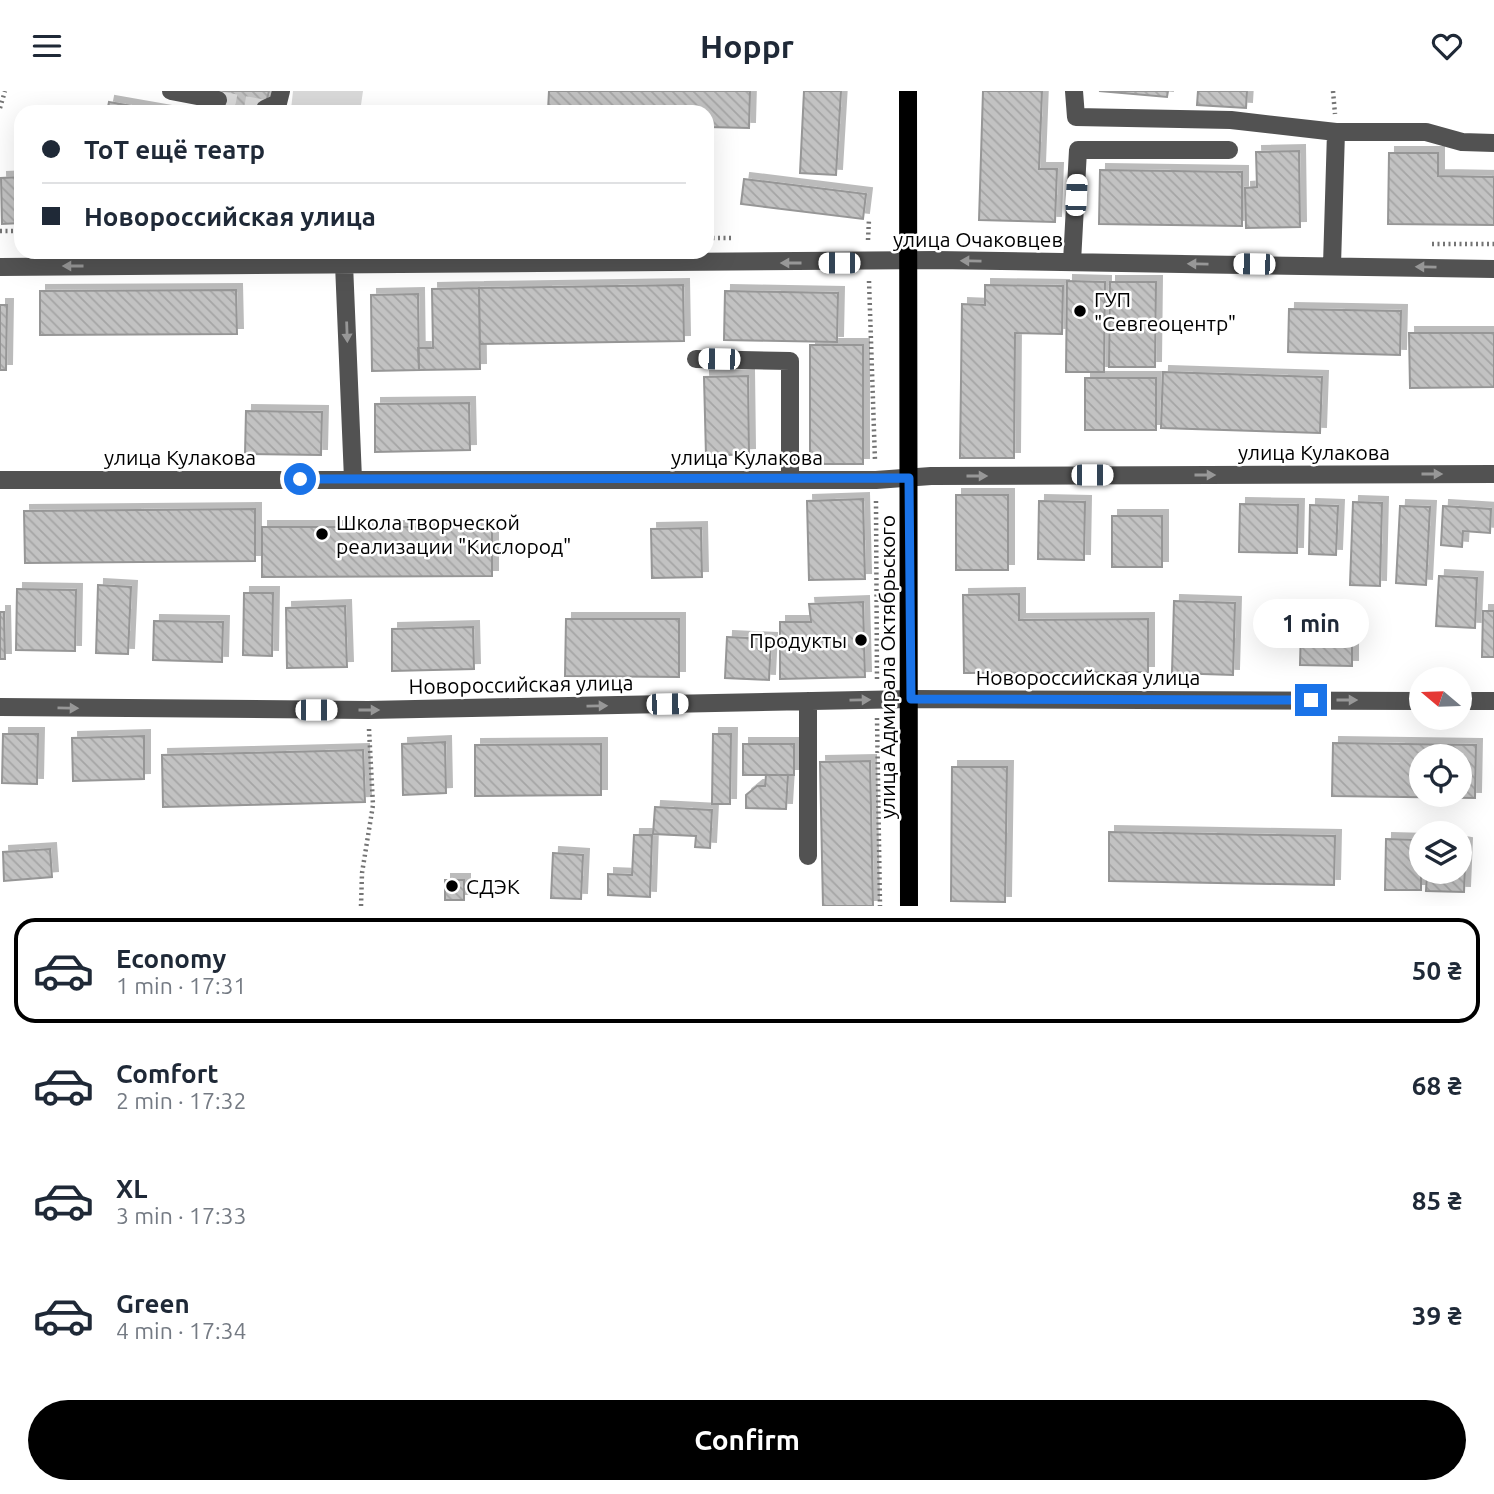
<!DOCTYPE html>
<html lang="en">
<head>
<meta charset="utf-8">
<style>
	:root { --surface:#fff; --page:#f6f6f7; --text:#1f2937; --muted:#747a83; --line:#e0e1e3; --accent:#000 }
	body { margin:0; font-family:Ubuntu,sans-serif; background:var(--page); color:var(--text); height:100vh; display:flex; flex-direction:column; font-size:26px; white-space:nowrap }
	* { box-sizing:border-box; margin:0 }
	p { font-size:23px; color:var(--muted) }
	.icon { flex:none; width:38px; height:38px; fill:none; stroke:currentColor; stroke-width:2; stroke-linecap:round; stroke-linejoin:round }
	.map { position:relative; height:815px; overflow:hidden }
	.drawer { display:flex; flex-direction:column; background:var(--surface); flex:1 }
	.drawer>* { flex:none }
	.guide { position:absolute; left:14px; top:14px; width:700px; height:154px; border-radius:21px; box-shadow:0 7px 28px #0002; display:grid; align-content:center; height:154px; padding:0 28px; background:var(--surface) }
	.needle { width:46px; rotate:289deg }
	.controls { position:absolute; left:1409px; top:576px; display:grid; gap:14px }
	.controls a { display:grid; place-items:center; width:63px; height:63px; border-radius:50%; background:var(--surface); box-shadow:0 7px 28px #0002; font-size:35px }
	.end { position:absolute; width:32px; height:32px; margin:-16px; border:9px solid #1a73e8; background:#fff; box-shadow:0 0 0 4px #fff }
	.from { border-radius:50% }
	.bubble { position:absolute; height:49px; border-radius:24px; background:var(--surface); box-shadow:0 7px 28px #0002; font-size:23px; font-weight:700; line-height:49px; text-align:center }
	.car { position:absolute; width:21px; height:42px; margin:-21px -10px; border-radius:9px; box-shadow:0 0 5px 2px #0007; background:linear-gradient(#fff 24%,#345 0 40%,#fff 0 76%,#345 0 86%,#fff 0) }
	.guide b { display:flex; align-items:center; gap:24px; height:66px; font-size:26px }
	.guide b+b { border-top:2px solid var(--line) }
	.guide i { width:18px; height:18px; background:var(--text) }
	ul { padding:12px 0 0; list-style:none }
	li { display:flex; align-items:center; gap:21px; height:105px; margin:0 14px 10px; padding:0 14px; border:4px solid transparent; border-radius:21px }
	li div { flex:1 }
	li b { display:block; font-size:26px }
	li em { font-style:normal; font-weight:700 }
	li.current { border-color:var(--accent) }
	li>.icon { width:63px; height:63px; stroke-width:1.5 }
	.cta { display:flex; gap:14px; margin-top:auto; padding:14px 28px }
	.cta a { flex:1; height:80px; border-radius:42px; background:var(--accent); color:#fff; font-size:28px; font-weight:700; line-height:80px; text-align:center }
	header { display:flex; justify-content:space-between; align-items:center; height:91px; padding:0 28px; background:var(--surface); font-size:32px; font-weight:700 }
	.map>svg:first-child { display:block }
	.park { fill:#d9d9d9 }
	.building { fill:url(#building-back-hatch); stroke:#969696; stroke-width:2; fill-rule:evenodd; filter:url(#shadow) }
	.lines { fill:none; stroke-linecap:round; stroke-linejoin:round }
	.minor-tunnel { stroke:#d9d9d9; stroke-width:18; stroke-dasharray:18 9; stroke-linecap:butt }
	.path { stroke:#747474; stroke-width:4.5; stroke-dasharray:2 3.5; stroke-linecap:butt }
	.minor { stroke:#525252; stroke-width:18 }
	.major { stroke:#000; stroke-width:18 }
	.oneway { fill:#979797 }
	.route { stroke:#1a73e8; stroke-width:9 }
	.poi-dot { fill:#000; stroke:#fff; stroke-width:2.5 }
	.labels { text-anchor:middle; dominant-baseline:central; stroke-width:5; stroke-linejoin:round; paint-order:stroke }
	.street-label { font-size:21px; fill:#000; stroke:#fff }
	.poi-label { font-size:21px; fill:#000; stroke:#fff; text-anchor:start }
</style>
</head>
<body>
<header><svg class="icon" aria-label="menu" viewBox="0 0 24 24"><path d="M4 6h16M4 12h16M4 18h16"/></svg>Hoppr<svg class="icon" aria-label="heart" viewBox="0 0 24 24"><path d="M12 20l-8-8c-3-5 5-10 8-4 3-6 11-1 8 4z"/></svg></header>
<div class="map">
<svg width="1494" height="815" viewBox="0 0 1494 815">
	<defs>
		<pattern id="building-back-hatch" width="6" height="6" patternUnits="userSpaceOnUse" patternTransform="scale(1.75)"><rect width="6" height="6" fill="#c2c2c2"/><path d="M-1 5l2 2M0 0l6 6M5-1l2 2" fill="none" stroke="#a5a5a5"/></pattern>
		<filter id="shadow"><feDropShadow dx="6" dy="-6" stdDeviation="0" flood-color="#0004"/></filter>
	</defs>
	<rect width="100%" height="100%" fill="#fff"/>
	<path class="park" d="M293 0H363L360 21 291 19Z"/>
	<path class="building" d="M220 0H269L264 21H216Z
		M549 0H750L749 37 707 36V21L548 20Z
		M804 0H841L836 84 800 82Z
		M983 0H1042L1039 78H1057L1055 131 979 129Z
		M1099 0H1168L1167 6Z
		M1198 0H1247L1246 17 1197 14Z
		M109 11 166 21H107Z
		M1299 60 1300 136 1246 137 1245 97 1257 96 1256 61Z
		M1389 62H1438V85L1494 86V134L1388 133Z
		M1100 79 1242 81V135L1099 133Z
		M21 86V132L2 133 1 87Z
		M744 88 866 103 863 128 741 113Z
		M1067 190 1105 191 1104 281H1066Z
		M1110 191H1156L1155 276H1109Z
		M683 194 684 250 480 253 479 197Z
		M985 194 1063 195 1062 243 1015 242 1014 367H960L962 213 985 214Z
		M479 197 480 278 419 279 418 257H433L432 198Z
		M236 199 237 243 40 244V200Z
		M725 200 838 202 837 251 724 249Z
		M418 203 419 279 372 280 371 204Z
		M0 214H7L6 279H0Z
		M1289 218 1401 220 1400 264 1288 261Z
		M1409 242H1494V296L1410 297Z
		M810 254H863V373H810Z
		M1163 281 1322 286 1320 342 1161 337Z
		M748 285 749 363 706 365 704 286Z
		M1085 287H1156V339H1085Z
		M469 312 470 359 375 361V313Z
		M246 320 322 321 321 364 245 363Z
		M956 404H1008V479H956Z
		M863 408 865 488 809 489 807 410Z
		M1039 410 1085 411 1084 469 1038 468Z
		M1353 411 1382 412 1380 495 1350 494Z
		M1240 413 1298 414 1297 462 1239 461Z
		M1310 414 1338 415 1336 464 1309 463Z
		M1400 415 1430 416 1426 494 1396 492Z
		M1443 415 1491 418 1490 442 1463 440 1462 456 1441 454Z
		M255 418V470L25 472 24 420Z
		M1112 425H1162V476H1112Z
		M262 436H492V485L262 486Z
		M701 437 702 486 652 487 651 438Z
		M1439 485 1477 487 1475 537 1436 535Z
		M98 494 131 496 128 563 96 562Z
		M17 498 76 499 75 560 16 559Z
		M244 502H273L272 565 243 564Z
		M1019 503V529L1148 528V581L964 582 963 504Z
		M1174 510 1235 512 1233 584 1172 582Z
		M863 511 865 586 780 588V531H811L809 513Z
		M345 515 347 576 287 577 286 517Z
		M1483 520H1494V566H1482Z
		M0 521H4L5 568H0Z
		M566 528H679V586L565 585Z
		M154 530 223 531 222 571 153 569Z
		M473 536 474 578 392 580V538Z
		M1301 536 1352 537V575L1300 574Z
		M727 546 771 548 769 589 725 587Z
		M3 643H38L37 693 2 692Z
		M713 643H731L730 713H712Z
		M144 645V688L73 690 72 647Z
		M445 651 446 702 403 704 402 653Z
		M1333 652 1476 654 1475 707 1332 705ZM1421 665H1460V704H1421Z
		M601 653V704L475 705V654Z
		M743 653H794V684H743Z
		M363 659 365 711 163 716 162 664Z
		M870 670 873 815H823L820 671Z
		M952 676H1007L1005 811 951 810Z
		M766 684H788L786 718 746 717V704L757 695H765Z
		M655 716 712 719 710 757 695 756 696 745 653 743Z
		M1109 741 1335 745 1334 794 1109 790Z
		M634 744H652L650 806 608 804V783L632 784Z
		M1386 748 1421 749V799H1385Z
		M1460 752 1466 753 1464 801 1426 800 1427 780H1460Z
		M50 758 52 786 4 790 3 761Z
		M553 762 583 764 581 808 551 807Z
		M445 789H464V809H445Z"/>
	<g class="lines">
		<path class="minor-tunnel" d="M218 9 265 18"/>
		<path class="path" d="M1333 0 1335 23
			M0 17 5 0
			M0 140H21
			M707 147H731
			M868 149 869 128
			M1432 153H1494
			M869 190 875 370
			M876 410 877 590
			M877 627 880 815
			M361 815 362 782 373 714 369 638"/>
		<path class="minor" d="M171 0 218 9
			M1074 0 1076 26 1231 29 1336 41H1426L1462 51 1494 52
			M265 18 278 12 281 0
			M1072 171 1078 59H1229
			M344 173 353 388
			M1332 174 1336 41
			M0 176 936 169 1494 178
			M696 268 790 270V389
			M0 389H876L931 385 1494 383
			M1460 610H1494
			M0 616 368 619 911 608 1421 610
			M808 765V610"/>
		<path class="major" d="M908 0 909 815"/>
	</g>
	<defs><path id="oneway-solid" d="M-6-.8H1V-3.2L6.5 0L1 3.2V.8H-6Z" transform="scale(1.75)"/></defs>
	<g class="oneway">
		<use href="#oneway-solid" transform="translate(971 170) rotate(-179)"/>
		<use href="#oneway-solid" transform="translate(791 172) rotate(180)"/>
		<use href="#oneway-solid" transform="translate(1198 173) rotate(-179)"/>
		<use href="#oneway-solid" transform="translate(73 175) rotate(180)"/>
		<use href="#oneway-solid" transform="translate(1426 176) rotate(-179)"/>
		<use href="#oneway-solid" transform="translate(347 241) rotate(88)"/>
		<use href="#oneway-solid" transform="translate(1432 383)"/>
		<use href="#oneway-solid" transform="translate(1205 384)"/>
		<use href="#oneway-solid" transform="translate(977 385)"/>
		<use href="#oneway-solid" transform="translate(860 609) rotate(-1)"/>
		<use href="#oneway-solid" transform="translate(1347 609)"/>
		<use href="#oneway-solid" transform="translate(597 615) rotate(-1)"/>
		<use href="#oneway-solid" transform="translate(68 617) rotate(1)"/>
		<use href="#oneway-solid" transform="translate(369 619)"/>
	</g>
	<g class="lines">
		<path class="route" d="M300 388 909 387 911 608 1311 609"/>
	</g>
	<g class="poi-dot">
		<circle cx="1080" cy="220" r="7"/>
		<circle cx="322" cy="443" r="7"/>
		<circle cx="861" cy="549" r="7"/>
		<circle cx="452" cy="795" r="7"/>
	</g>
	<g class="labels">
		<g class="street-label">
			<text x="978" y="148">улица Очаковцев</text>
			<text x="1314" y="361">улица Кулакова</text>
			<text x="180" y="366">улица Кулакова</text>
			<text x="747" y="366">улица Кулакова</text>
			<text transform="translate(887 576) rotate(-90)">улица Адмирала Октябрьского</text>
			<text x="1088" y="586">Новороссийская улица</text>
			<text transform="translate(521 593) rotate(-1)">Новороссийская улица</text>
		</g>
		<g class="poi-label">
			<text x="1094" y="208">ГУП<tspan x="1094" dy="24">"Севгеоцентр"</tspan></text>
			<text x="336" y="431">Школа творческой<tspan x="336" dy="24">реализации "Кислород"</tspan></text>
			<text x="847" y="549" text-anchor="end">Продукты</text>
			<text x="466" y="795">СДЭК</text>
		</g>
	</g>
</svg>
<div class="controls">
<a><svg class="needle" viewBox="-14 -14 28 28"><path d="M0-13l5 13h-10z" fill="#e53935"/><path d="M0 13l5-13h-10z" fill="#747a83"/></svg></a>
<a><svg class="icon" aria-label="locate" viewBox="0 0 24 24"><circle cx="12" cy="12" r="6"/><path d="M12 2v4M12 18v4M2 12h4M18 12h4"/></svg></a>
<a><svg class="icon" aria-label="layers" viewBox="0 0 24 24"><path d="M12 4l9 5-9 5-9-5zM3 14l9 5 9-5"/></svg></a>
</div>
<i class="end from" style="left:300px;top:388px"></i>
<i class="end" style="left:1311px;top:609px"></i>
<div class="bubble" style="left:1253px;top:508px;width:116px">1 min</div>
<i class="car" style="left:1076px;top:104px;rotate:3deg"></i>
<i class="car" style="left:839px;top:172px;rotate:270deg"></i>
<i class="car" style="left:1254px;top:173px;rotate:271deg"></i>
<i class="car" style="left:719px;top:268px;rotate:271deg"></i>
<i class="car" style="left:1092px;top:384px;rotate:90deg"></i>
<i class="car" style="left:667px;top:613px;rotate:89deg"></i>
<i class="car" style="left:316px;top:619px;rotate:90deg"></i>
<div class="guide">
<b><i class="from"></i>ТоТ ещё театр</b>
<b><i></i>Новороссийская улица</b>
</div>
</div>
<section class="drawer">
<ul>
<li class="current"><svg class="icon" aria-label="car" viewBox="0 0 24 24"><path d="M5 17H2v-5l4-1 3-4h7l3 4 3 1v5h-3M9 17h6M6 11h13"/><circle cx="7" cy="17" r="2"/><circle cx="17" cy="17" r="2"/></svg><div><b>Economy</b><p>1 min · 17:31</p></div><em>50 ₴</em></li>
<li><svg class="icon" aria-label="car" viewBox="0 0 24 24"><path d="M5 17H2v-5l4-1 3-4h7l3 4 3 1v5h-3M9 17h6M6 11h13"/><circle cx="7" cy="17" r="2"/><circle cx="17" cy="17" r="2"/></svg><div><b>Comfort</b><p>2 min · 17:32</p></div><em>68 ₴</em></li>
<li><svg class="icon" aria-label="car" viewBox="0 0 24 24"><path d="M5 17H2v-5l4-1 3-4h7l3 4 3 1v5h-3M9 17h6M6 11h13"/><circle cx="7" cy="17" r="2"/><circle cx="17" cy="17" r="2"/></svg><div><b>XL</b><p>3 min · 17:33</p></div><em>85 ₴</em></li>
<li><svg class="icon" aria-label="car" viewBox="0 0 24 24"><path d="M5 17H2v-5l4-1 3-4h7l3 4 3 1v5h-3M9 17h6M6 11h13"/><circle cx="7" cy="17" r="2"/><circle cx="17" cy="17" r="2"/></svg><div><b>Green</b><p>4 min · 17:34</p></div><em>39 ₴</em></li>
</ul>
<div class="cta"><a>Confirm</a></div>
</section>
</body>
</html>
